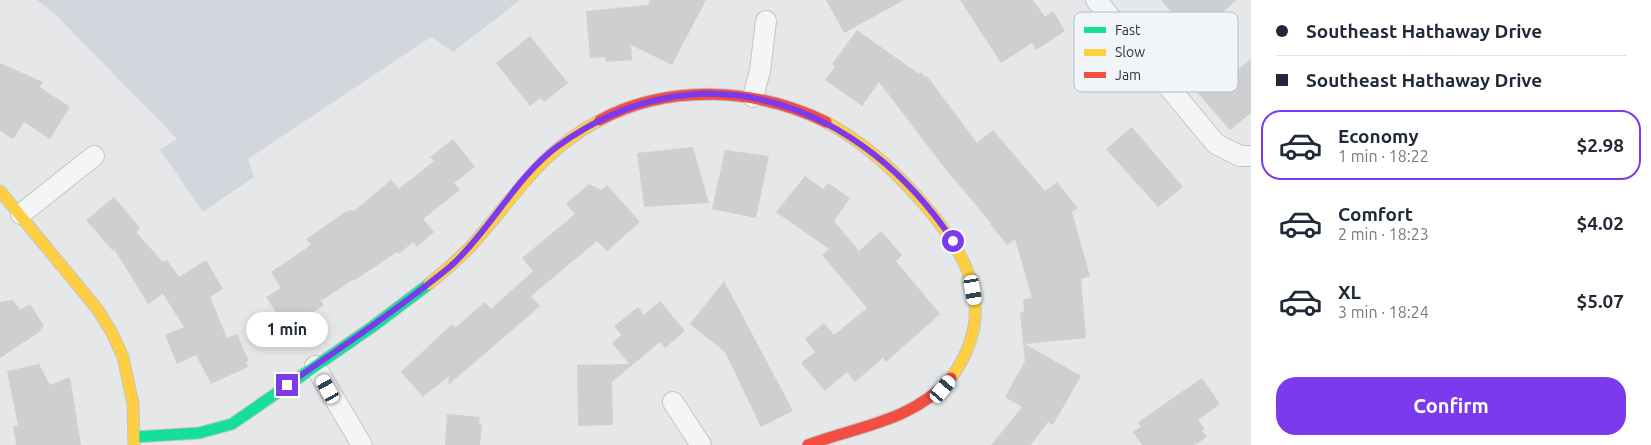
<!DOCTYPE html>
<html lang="en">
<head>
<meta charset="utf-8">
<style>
	:root { --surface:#fff; --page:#f6f6f7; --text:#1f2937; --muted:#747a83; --line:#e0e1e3; --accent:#7c3aed }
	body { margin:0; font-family:Ubuntu,sans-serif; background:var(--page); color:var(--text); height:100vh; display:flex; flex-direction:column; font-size:19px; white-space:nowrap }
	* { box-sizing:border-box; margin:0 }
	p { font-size:16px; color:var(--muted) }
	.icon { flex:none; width:28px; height:28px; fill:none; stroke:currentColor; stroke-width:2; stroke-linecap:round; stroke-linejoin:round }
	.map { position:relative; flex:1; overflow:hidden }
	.panel { display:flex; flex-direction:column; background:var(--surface); width:400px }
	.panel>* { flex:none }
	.guide { display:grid; align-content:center; height:110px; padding:0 25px; background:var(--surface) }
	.end { position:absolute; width:22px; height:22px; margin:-11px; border:6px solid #7c3aed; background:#fff; box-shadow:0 0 0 2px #fff }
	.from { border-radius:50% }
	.bubble { position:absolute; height:35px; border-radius:18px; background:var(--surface); box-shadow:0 2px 8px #0003; font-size:16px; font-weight:700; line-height:35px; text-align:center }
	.car { position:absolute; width:15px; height:30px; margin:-15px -8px; border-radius:6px; box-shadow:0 0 4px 1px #0007; background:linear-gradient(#fff 24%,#345 0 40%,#fff 0 76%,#345 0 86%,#fff 0) }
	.guide b { display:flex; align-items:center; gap:18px; height:48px; font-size:19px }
	.guide b+b { border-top:1px solid var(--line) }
	.guide i { width:12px; height:12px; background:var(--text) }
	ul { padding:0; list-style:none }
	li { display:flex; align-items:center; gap:15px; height:70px; margin:0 10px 8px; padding:0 15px; border:2px solid transparent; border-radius:20px }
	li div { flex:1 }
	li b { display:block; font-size:19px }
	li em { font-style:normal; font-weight:700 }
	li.selected { border-color:var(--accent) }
	li>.icon { width:45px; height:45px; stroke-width:1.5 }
	.cta { display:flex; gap:10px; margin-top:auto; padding:10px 25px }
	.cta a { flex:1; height:58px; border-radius:20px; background:var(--accent); color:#fff; font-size:20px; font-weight:700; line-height:58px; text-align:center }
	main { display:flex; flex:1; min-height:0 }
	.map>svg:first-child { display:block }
	.built { fill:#d3d6dc }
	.building { fill:#cdcfd1 }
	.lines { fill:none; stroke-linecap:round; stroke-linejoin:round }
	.street-casing { stroke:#c3c5c7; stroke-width:22 }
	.fast-casing { stroke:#c3c5c7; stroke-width:13 }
	.slow-casing { stroke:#c3c5c7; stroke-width:13 }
	.jam-casing { stroke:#c3c5c7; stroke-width:13 }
	.street { stroke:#f3f5f6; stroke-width:20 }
	.fast { stroke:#16e098; stroke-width:11 }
	.slow { stroke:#ffcf43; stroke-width:11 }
	.jam { stroke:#f24e42; stroke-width:11 }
	.route { stroke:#7c3aed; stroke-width:6 }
	.key { fill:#f2f5f8; stroke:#b6bbc2; stroke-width:1 }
	.key-label { font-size:14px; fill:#2b3343 }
</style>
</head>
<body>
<main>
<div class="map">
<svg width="1251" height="445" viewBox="0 0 1251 445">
	<rect width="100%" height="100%" fill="#e5e7e9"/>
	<path class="built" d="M37 0H520L453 52 431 37 248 159 254 177 203 212 160 150 177 139 57 16Z"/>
	<path class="building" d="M650 0H706L672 65 631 45 632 60 606 62 605 57 590 58 586 11 648 5Z
		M826 0H904L844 33Z
		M960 0H1033L1045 17 1053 11 1065 31 1036 50 1032 43 1001 63Z
		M1161 0H1237L1213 20 1219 28 1187 56 1170 36 1183 26Z
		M857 30 919 74 921 72 926 78 927 76 977 143 993 130 1045 191 1057 182 1078 208 1072 212 1090 276 1081 279 1086 338 1025 344 1081 376 1053 425 1048 422 1031 445H991L1022 407 1005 397 1025 361 1020 313 1024 312 1023 299 1032 298 1015 239 1007 245 990 224 991 223 943 166 879 82 862 106 825 80 835 66 832 64Z
		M530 36 568 83 544 102 540 98 530 106 496 63Z
		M1251 59V113L1230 130 1182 75 1197 60 1220 84Z
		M0 63 43 82 40 87 70 107 50 139 24 122 13 139 0 131Z
		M1132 127 1183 187 1158 207 1106 149Z
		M453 139 475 167 454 183 460 190 423 219 434 232 417 247 413 242 399 254 397 252 355 280 354 279 321 301 324 305 288 330 266 297 281 288 271 272 311 245 306 239 347 211 352 210 353 212 391 180 399 189 434 161 430 157Z
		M693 147 709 203 644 207 637 153Z
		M725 150 769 156 756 218 712 209Z
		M805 176 823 189 828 183 850 198 834 221 859 251 881 231 902 255 896 261 940 314 886 362 883 358 855 382 847 372 825 391 801 363 815 352 805 339 824 323 834 335 867 308 822 255 829 249 776 212Z
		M589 184 601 190 607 185 640 222 607 251 597 241 531 296 540 306 524 320 448 385 449 376 423 397 401 372 452 324 455 328 485 302 491 309 533 271 522 258 575 214 566 204Z
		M114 197 140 228 136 232 163 262 167 260 179 277 206 260 223 289 210 297 227 338 237 334 249 361 246 362 248 367 211 384 196 355 177 364 165 335 184 327 163 294 148 304 114 249 113 251 86 220Z
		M724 281 793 411 761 427 725 352 690 324Z
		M13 300 20 310 30 304 44 326 40 330 41 331 0 358V302Z
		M660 301 685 331 665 348 660 342 612 382 613 425 578 426 577 365 629 364 612 343 621 335 614 326 638 307 644 315Z
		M39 364 50 385 70 377 81 445H16L13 426 18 425 7 371Z
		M1202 378 1220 404 1198 420 1205 429 1202 431 1207 437 1195 445H1142L1133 432 1141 427 1138 422Z
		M447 414 480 417 479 424 482 425 480 445H445Z"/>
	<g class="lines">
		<defs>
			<path id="street" d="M1096 0 1216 144 1240 156H1251
				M753 97 760 71 766 21
				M21 214 94 156
				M315 366 362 445
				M673 402 701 445"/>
			<path id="fast" d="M135 437 199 433 232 424 372 327 429 284"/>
			<path id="slow" d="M826 122C865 143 894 170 923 203 969 256 999 312 951 378
				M0 191 98 310 112 333 123 357 133 404 134 445
				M429 284C444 271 459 259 472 245 516 196 539 152 600 120"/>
			<path id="jam" d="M600 120C670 83 757 88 826 122
				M808 445C861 425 911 422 951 378"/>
		</defs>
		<use href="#street" class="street-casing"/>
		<use href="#fast" class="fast-casing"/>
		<use href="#slow" class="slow-casing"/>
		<use href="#jam" class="jam-casing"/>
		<use href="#street" class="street"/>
		<use href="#fast" class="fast"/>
		<use href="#slow" class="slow"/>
		<use href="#jam" class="jam"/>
	</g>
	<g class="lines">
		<path class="route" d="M287 385C330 355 374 326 415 294 428 284 442 274 454 263 491 228 518 175 558 146 701 42 862 104 953 241"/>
	</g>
	<rect x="1074" y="12" width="164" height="80" rx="8" class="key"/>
	<rect x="1084" y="27" width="22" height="6" fill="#16e098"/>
	<rect x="1084" y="49" width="22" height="7" fill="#ffcf43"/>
	<rect x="1084" y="72" width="22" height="6" fill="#f24e42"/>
	<g class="key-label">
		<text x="1115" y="35">Fast</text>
		<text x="1115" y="57">Slow</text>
		<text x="1115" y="80">Jam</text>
	</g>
</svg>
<i class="end from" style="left:953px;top:241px"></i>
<i class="end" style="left:287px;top:385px"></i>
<div class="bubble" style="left:246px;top:312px;width:82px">1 min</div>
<i class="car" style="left:973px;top:290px;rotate:170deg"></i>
<i class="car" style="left:328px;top:389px;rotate:331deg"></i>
<i class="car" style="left:943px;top:389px;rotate:40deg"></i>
</div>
<section class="panel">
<div class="guide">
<b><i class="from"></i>Southeast Hathaway Drive</b>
<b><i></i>Southeast Hathaway Drive</b>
</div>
<ul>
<li class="selected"><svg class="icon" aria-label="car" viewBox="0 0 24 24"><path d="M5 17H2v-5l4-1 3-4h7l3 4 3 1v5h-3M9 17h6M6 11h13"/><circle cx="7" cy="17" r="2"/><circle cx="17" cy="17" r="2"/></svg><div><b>Economy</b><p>1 min · 18:22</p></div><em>$2.98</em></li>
<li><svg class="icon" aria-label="car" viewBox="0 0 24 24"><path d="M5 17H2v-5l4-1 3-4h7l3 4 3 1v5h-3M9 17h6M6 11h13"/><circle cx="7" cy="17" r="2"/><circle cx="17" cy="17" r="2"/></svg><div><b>Comfort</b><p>2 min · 18:23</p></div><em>$4.02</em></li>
<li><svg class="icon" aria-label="car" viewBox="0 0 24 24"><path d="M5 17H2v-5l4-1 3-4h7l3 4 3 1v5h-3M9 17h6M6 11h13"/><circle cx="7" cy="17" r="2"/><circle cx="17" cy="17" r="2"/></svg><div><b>XL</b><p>3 min · 18:24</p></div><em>$5.07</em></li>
</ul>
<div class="cta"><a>Confirm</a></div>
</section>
</main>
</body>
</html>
